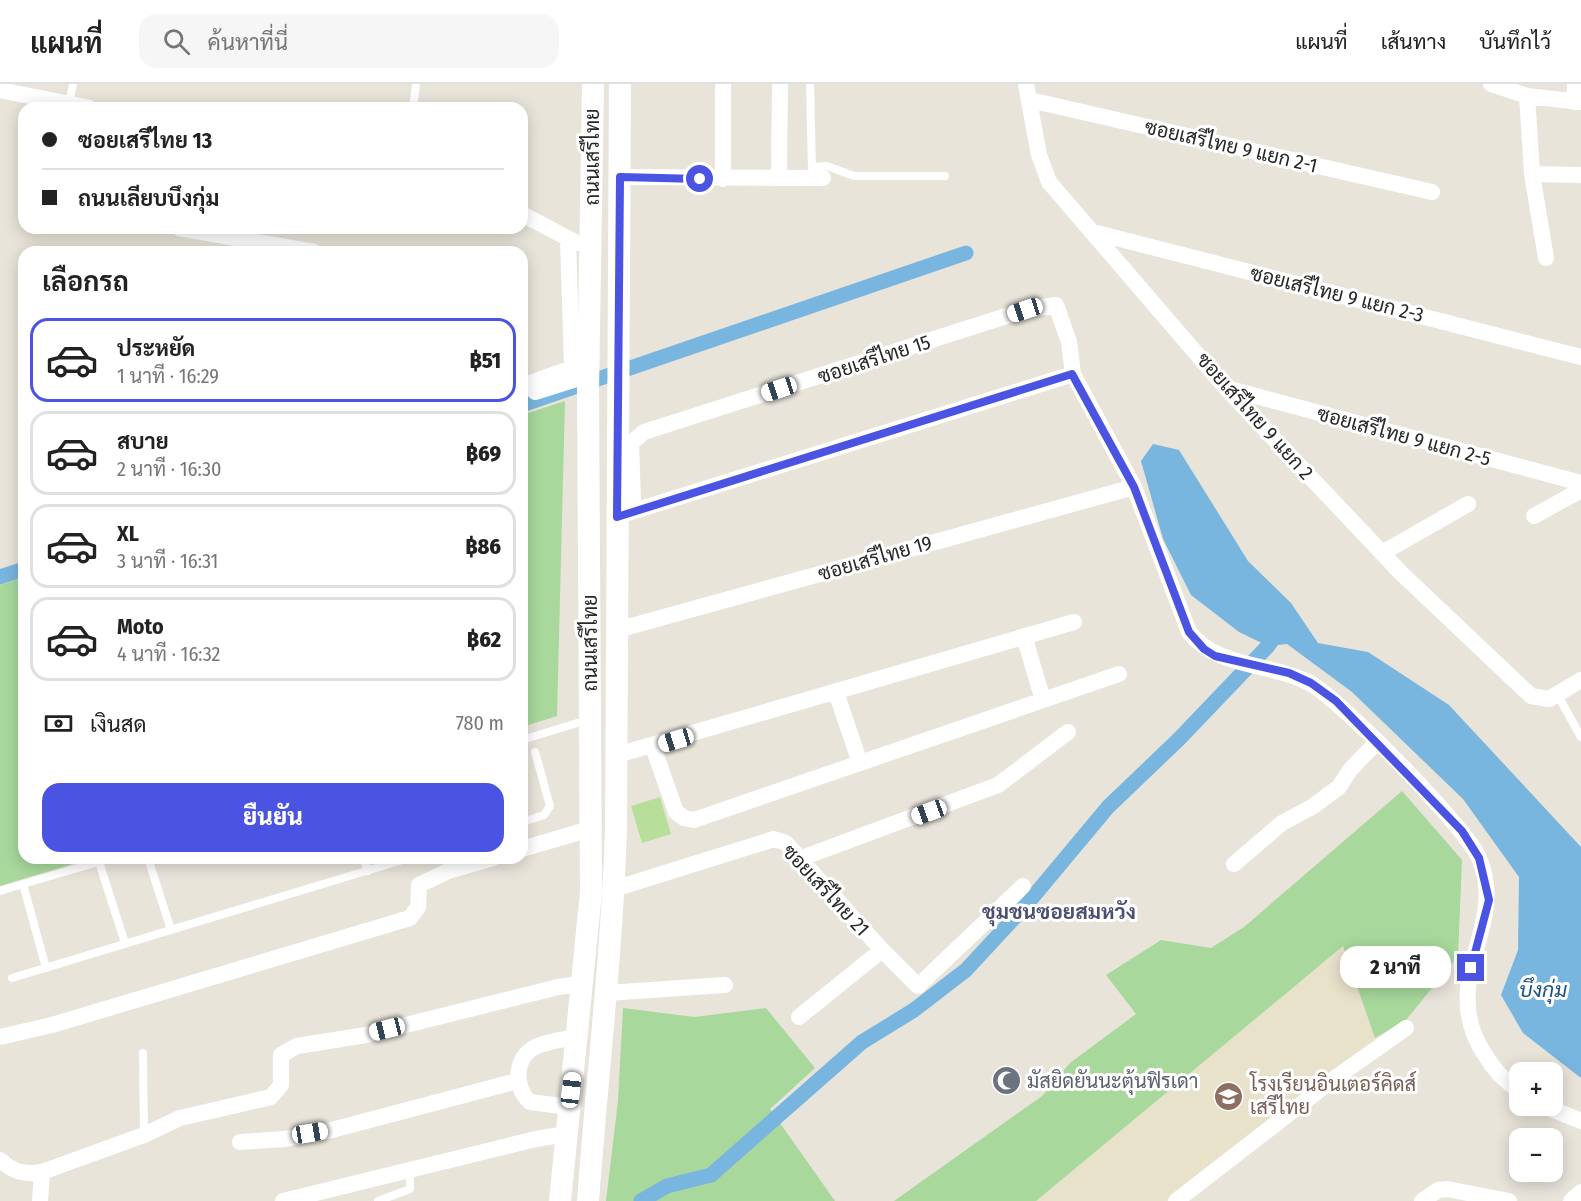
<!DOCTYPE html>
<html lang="th">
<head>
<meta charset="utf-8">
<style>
	:root { --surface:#fff; --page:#f6f6f6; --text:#222; --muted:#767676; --line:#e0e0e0; --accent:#4b53e3 }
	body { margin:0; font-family:"Fira Sans Condensed",Sarabun,sans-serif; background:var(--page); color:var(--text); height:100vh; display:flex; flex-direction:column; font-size:22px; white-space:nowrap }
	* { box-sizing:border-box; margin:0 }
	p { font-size:20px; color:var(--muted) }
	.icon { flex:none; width:33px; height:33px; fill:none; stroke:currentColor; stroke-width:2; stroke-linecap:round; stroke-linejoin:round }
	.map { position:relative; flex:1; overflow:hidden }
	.drawer { position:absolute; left:18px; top:162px; width:510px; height:618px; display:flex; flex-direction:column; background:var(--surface); border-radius:18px; box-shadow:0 3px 15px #0003 }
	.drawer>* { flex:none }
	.banner { position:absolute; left:18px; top:18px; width:510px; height:132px; border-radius:18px; box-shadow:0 3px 15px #0003; display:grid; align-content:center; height:132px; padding:0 24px; background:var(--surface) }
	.fabs { position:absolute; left:1509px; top:978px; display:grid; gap:12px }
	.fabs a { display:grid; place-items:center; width:54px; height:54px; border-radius:12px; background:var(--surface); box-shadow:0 3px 15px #0003; font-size:30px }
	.end { position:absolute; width:27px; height:27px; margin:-14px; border:8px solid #4b53e3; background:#fff; box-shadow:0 0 0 3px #fff }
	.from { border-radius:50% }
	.bubble { position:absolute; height:42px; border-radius:18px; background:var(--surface); box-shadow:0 3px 15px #0003; font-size:20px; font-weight:800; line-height:42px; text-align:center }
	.car { position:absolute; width:18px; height:36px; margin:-18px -9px; border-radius:8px; box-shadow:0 0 4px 2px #0007; background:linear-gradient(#fff 24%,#345 0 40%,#fff 0 76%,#345 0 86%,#fff 0) }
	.banner b { display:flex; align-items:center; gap:21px; height:57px; font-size:22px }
	.banner b+b { border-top:2px solid var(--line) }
	.banner i { width:15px; height:15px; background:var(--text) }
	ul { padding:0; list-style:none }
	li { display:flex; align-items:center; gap:18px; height:84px; margin:0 12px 9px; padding:0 12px; border:3px solid var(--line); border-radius:18px }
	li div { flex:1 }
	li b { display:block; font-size:22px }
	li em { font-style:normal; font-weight:800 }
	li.selected { border-color:var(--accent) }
	li>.icon { width:54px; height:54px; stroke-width:1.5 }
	h2 { padding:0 24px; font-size:27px; line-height:72px }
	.pay { display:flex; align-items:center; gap:15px; height:66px; padding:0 24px; font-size:22px }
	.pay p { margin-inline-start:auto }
	.cta { display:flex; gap:12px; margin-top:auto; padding:12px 24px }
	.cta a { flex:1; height:69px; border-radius:18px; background:var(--accent); color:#fff; font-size:24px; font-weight:800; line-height:69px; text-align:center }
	header { display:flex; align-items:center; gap:36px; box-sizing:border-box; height:84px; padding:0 30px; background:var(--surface); border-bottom:2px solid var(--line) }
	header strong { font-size:28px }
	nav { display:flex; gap:33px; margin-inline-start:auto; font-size:21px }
	.search { width:420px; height:54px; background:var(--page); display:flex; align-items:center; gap:15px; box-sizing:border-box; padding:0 21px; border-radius:18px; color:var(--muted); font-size:22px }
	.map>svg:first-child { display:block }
	.education { fill:#e8e2cb }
	.green { fill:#a8d89c }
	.pitch { fill:#b7df99 }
	.water { fill:#78b5df }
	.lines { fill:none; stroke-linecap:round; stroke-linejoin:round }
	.canal { stroke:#78b5df; stroke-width:15 }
	.service { stroke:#fff; stroke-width:8 }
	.minor { stroke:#fff; stroke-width:16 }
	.secondary { stroke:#fff; stroke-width:22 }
	.route { stroke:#4b53e3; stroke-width:8 }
	.labels { text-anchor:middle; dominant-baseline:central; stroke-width:6; stroke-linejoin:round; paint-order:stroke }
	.street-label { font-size:20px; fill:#272727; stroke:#fff }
	.worship-label { font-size:20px; fill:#5b616d; stroke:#fff; text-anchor:start }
	.education-label { font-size:20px; fill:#785e54; stroke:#fff; text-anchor:start }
	.neighbourhood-label { font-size:21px; font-weight:bold; fill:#4d4f71; stroke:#fff }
	.water-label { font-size:21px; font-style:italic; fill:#1c5385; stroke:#fff }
</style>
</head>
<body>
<header>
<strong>แผนที่</strong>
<div class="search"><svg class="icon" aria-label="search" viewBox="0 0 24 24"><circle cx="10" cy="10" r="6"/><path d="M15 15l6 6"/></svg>ค้นหาที่นี่</div>
<nav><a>แผนที่</a><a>เส้นทาง</a><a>บันทึกไว้</a></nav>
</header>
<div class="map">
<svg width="1581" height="1117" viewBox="0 0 1581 1117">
	<rect width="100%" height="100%" fill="#e8e4da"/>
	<path class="education" d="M1343 862 1375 954 1164 1117H1036Z"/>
	<path class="green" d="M565 317 557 632 522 643V331Z
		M24 493V774H92L0 802V501Z
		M1402 707 1462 776 1458 872 1406 936 1375 954 1343 862 1036 1117H894L1042 1012 1070 979 1136 930 1106 891 1161 856 1211 864 1244 843Z
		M623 924 694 933 766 924 815 984 770 1025 835 1117H606L618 1017Z"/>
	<path class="pitch" d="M660 713 671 750 642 759 631 722Z"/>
	<path class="water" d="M1153 360 1179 366 1248 477 1291 519 1318 559 1368 568 1449 621 1581 763V994L1523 949 1501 911 1518 866 1519 793 1463 715 1352 608 1287 560 1268 562 1239 548 1191 511 1163 455 1141 377Z"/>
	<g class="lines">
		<path class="canal" d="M522 321 966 169
			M0 493 24 485
			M641 1117 667 1102 711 1091 862 958 914 926 966 886 1027 820 1108 723 1179 655 1268 562 1280 545"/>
		<path class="service" d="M810 0 812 87
			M69 20 73 0
			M413 24 416 0
			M812 83 827 82 854 92H945
			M1557 610 1581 653
			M522 656 587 636
			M522 738 544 731 550 722 535 668
			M148 774 171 846
			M363 774 368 787
			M99 778 125 859
			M0 807 23 800
			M46 884 23 800 112 774
			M12 894 409 774
			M143 969 144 1051
			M378 1117 410 1105V1086"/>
		<path class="minor" d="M723 0V95
			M1026 0 1039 71 1049 98 1226 304 1401 489 1531 612 1549 615 1581 596
			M1491 0 1527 12 1581 18
			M0 6 90 24
			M1527 12 1532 90 1546 174
			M1030 16 1432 108
			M1574 18 1575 0
			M1532 90 1581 91
			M619 93 823 94
			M779 93 780 0
			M522 130 577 159
			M179 144 314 168
			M1093 148 1581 273
			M522 302 569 285 572 281 568 155
			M1226 304 1581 399
			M535 308 589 291
			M618 432 1073 290
			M1534 432 1581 406
			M617 433 633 416 631 359 644 348 1025 226 1056 221 1069 258 1073 290 1134 403 1189 548C1218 585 1268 578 1308 598 1338 613 1466 743 1479 774 1509 843 1436 897 1485 971 1494 986 1505 998 1520 1007
			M1382 469 1468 420
			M617 546 1134 403
			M1024 552 1043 616
			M836 608 860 679
			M653 663 676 728 684 734 694 736 1119 590
			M617 671 1074 538
			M522 765 590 745
			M799 775 998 701 1068 648
			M1234 780 1282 739 1312 723 1339 703 1350 686 1376 659
			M614 805 774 755 786 759 882 866 918 902 1023 802
			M606 909 725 901
			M799 933 882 866
			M0 953 52 941 410 834 418 823 419 801 448 787 493 774
			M1544 1022 1581 1037
			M569 1023 530 1018C512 1002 515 969 540 961 551 957 565 955 577 953
			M240 1058 285 1055 328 1047 517 997
			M0 1076C14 1088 24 1091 42 1088L144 1051 180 1034 271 1013 281 1001V971L297 962 366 951 558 903 582 900
			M40 1117 42 1088
			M283 1117 536 1055 566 1050
			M1176 1117 1335 994 1406 944
			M1422 1117 1438 1106 1447 1105 1509 1117
			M1571 1117 1581 1108"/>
		<path class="secondary" d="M560 1117 591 808 588 307 593 0
			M588 1117C597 993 612 870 616 746L620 0"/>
	</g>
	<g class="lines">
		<path class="route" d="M700 95 620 93 617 433 1072 290 1134 403 1189 548 1204 565 1215 572 1289 589 1311 599 1336 617 1462 747 1479 774 1489 816 1471 884"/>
	</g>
	<defs>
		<symbol id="mosque-disc" viewBox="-11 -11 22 22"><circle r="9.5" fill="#6b7280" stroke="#fff"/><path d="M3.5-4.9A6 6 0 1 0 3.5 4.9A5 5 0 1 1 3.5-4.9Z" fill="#fff"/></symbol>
		<symbol id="school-disc" viewBox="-11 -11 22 22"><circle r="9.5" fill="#8d6e63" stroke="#fff"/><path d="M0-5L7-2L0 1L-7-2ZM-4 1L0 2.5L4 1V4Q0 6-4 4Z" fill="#fff"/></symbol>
	</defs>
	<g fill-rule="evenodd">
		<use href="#mosque-disc" x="990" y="980" width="33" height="33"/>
		<use href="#school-disc" x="1212" y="996" width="33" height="33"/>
	</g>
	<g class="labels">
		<g class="street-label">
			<text transform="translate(1231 62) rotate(13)">ซอยเสรีไทย 9 แยก 2-1</text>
			<text transform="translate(592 73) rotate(-90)">ถนนเสรีไทย</text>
			<text transform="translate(1337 210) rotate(14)">ซอยเสรีไทย 9 แยก 2-3</text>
			<text transform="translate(874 275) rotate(-18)">ซอยเสรีไทย 15</text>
			<text transform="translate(1255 332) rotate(48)">ซอยเสรีไทย 9 แยก 2</text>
			<text transform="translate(1404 352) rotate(15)">ซอยเสรีไทย 9 แยก 2-5</text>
			<text transform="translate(875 474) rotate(-16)">ซอยเสรีไทย 19</text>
			<text transform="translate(590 559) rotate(-90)">ถนนเสรีไทย</text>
			<text transform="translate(826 806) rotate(47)">ซอยเสรีไทย 21</text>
		</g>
		<g class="worship-label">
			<text x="1027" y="997">มัสยิดยันนะตุ้นฟิรเดา</text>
		</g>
		<g class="education-label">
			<text x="1250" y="1000">โรงเรียนอินเตอร์คิดส์<tspan x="1250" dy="23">เสรีไทย</tspan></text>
		</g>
		<g class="neighbourhood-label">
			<text x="1059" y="828">ชุมชนซอยสมหวัง</text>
		</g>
		<g class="water-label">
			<text x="1543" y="906">บึงกุ่ม</text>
		</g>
	</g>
</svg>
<div class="fabs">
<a>+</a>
<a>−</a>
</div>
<i class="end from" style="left:700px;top:95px"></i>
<i class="end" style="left:1471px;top:884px"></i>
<div class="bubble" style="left:1340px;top:862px;width:111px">2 นาที</div>
<i class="car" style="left:1025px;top:226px;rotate:252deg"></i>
<i class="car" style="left:779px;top:305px;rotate:252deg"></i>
<i class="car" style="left:676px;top:656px;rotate:253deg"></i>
<i class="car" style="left:929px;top:728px;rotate:250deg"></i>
<i class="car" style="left:387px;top:945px;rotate:256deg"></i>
<i class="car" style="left:571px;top:1006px;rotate:7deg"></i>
<i class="car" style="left:310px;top:1049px;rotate:81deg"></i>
<div class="banner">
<b><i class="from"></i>ซอยเสรีไทย 13</b>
<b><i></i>ถนนเลียบบึงกุ่ม</b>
</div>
<section class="drawer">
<h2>เลือกรถ</h2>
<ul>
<li class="selected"><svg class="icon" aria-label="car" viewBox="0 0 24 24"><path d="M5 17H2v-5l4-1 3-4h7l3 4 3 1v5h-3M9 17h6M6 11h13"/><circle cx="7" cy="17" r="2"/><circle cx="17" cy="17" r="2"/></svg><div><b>ประหยัด</b><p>1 นาที · 16:29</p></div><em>฿51</em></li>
<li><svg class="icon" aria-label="car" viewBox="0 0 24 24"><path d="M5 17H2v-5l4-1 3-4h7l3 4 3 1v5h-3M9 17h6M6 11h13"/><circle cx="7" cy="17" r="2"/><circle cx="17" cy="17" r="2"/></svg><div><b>สบาย</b><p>2 นาที · 16:30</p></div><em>฿69</em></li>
<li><svg class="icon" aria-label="car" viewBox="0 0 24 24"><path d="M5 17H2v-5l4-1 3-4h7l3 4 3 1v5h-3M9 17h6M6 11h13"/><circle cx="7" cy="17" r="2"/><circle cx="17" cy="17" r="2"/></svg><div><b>XL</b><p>3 นาที · 16:31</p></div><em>฿86</em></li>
<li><svg class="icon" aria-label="car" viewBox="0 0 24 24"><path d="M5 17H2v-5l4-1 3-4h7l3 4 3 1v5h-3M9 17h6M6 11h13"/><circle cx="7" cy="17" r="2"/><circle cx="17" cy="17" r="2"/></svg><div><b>Moto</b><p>4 นาที · 16:32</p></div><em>฿62</em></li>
</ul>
<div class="pay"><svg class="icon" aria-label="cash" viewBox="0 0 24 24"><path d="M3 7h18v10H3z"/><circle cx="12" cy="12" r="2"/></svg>เงินสด<p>780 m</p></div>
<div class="cta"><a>ยืนยัน</a></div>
</section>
</div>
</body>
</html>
